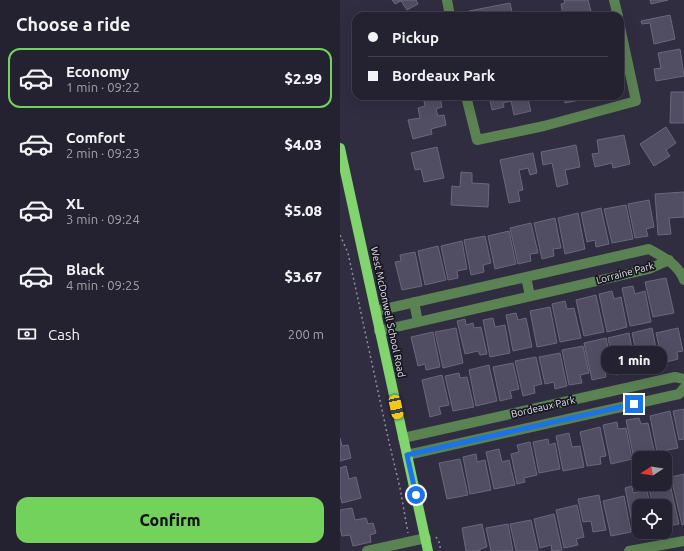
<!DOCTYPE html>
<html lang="en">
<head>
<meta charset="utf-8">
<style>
	:root { --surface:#242231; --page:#302f3d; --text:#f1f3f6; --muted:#a3a4ab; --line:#413f4d; --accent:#73d25c }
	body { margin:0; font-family:Ubuntu,sans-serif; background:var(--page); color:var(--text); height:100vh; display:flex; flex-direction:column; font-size:15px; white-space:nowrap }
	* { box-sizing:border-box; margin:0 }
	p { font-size:13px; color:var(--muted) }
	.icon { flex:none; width:22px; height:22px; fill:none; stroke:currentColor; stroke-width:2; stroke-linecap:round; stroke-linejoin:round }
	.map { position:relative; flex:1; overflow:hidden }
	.panel { display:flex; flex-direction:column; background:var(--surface); width:340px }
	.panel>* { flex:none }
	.hud { position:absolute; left:12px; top:12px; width:272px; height:88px; border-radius:12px; box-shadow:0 4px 16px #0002,0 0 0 1px var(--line); display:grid; align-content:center; height:88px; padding:0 16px; background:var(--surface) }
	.needle { width:26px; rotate:258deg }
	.fabs { position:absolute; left:292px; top:451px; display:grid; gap:8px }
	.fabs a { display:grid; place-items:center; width:40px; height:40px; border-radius:8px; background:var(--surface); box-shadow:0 4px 16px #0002,0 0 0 1px var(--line); font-size:20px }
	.end { position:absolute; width:18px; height:18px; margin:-9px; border:5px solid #1a73e8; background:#fff; box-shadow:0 0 0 2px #fff }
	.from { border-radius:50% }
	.bubble { position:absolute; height:28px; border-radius:12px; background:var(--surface); box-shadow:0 4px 16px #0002,0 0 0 1px var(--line); font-size:13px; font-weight:800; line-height:28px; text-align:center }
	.car { position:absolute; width:12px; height:24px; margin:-12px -6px; border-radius:5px; box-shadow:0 0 3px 1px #0007; background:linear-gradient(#f5c518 24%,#345 0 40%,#f5c518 0 76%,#345 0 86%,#f5c518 0) }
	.hud b { display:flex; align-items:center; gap:14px; height:38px; font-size:15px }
	.hud b+b { border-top:1px solid var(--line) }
	.hud i { width:10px; height:10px; background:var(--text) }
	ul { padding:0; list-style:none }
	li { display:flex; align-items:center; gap:12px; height:60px; margin:0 8px 6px; padding:0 8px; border:2px solid transparent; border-radius:12px }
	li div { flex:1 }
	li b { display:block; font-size:15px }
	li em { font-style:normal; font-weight:800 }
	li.selected { border-color:var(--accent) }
	li>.icon { width:36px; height:36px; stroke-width:1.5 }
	h2 { padding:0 16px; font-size:18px; line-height:48px }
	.pay { display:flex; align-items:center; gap:10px; height:44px; padding:0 16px; font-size:15px }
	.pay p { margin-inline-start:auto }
	.button { display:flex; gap:8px; margin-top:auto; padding:8px 16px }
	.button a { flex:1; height:46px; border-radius:12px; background:var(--accent); color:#111; font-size:16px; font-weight:800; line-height:46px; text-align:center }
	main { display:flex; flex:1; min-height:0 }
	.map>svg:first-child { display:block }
	.building { fill:#514e64; stroke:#6a677e }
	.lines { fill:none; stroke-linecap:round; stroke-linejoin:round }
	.path { stroke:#8f8d9e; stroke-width:1.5; stroke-dasharray:2 3; stroke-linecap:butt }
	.minor { stroke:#5b8252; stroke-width:10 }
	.major { stroke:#81d46e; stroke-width:10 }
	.route { stroke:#1a73e8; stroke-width:5 }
	.labels { text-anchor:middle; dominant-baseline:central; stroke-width:3.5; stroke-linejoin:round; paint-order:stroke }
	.street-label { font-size:10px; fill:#e2e0ee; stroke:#181720 }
</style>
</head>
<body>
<main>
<section class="panel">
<h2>Choose a ride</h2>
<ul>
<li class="selected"><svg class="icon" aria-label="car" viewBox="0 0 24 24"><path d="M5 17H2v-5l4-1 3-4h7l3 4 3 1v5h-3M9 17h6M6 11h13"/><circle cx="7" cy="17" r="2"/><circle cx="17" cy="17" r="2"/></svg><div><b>Economy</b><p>1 min · 09:22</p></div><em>$2.99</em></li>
<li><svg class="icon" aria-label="car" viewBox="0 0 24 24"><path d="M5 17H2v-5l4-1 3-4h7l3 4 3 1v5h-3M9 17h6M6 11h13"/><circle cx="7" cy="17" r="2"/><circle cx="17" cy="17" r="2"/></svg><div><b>Comfort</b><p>2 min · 09:23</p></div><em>$4.03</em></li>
<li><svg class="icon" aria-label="car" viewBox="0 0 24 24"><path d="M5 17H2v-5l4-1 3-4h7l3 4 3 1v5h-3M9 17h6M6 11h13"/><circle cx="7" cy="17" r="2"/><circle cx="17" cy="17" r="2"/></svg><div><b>XL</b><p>3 min · 09:24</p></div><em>$5.08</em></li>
<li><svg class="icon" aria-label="car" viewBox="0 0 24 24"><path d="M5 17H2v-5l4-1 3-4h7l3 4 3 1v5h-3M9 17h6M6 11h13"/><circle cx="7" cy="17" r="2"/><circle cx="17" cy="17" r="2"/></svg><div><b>Black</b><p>4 min · 09:25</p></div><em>$3.67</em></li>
</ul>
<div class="pay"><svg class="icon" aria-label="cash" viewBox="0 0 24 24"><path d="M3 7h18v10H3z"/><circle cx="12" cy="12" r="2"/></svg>Cash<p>200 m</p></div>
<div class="button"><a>Confirm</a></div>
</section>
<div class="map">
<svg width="344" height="551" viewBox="0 0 344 551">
	<rect width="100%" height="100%" fill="#302d41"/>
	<path class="building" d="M52 0H76L78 4 67 10 61 1 55 4Z
		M224 0H248L251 11 240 13V16H223L221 4 225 3Z
		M310 0H328L311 4Z
		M170 3 173 16H130L129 11Z
		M330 15 335 39 314 44 310 23 302 24 301 21Z
		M340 49 344 76 316 81 314 69 321 68 318 53Z
		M331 92H344V123H330Z
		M149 96H187L191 111 174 115 171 101 163 103 164 107 152 110Z
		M224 96H259L225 103Z
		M100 97 102 107 96 109 98 116 104 115 106 125 91 129 92 134 73 139 68 120 80 118 78 108 85 106 84 101Z
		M326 127 336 143 326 150 330 156 314 166 300 144Z
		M284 135 290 164 273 168 272 163 255 167 252 154 259 153 257 140Z
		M236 145 240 167 225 170 228 184 217 187 212 163 203 165 201 152Z
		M97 147 104 178 84 182 81 169 75 170 71 153Z
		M193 153 197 173 190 175 188 168 179 170 183 190 178 191 180 201 169 203 160 160Z
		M121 172 132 173V183L149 184 148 207 111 205 112 186 120 187Z
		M344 192V217L329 218 331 234 318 235 315 194Z
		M309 200 314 227 306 229 308 236 295 238 288 204Z
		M286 205 293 239 272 243 264 209Z
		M261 208 269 244 256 247 255 240 247 242 241 213Z
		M238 213 245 249 225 254 218 218Z
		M215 218 221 248 213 249 214 256 202 259 194 223Z
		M191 223 198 253 190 254 191 261 178 264 170 228Z
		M169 231 176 264 155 269 148 236Z
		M145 236 151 263 143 265 144 272 131 275 124 240Z
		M122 241 127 269 117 271 118 278 108 280 101 246Z
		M98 246 106 280 85 285 78 251Z
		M75 252 82 286 62 290 55 262 61 261 60 255Z
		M326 278 334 313 313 317 305 282Z
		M293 286 295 294 305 291 311 322 290 326 282 288Z
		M272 291 274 299 281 297 287 327 267 332 259 294Z
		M256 295 264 332 244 336 236 300Z
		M225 301 227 309 234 308 241 338 220 342 212 304Z
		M210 307 217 343 197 347 190 311Z
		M176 313 178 320 186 318 192 347 173 351 166 315Z
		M153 318 155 327 165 325 170 353 150 357 143 320Z
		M125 319 126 325 133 323 134 328 141 327 147 354 140 355 138 351 125 354 117 321Z
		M116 328 123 363 103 368 95 332Z
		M312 328 318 358 311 359 313 368 300 370 292 333Z
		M338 328 343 351 337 352 338 359 323 363 316 333Z
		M93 332 100 367 86 370 85 364 78 366 71 337Z
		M289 333 295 363 287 365 289 372 276 375 268 338Z
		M266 338 272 368 265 370 266 377 252 380 244 343Z
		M243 346 249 373 240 375 242 383 229 385 222 350Z
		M220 353 227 386 215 389 214 382 205 384 199 357Z
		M196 357 202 384 194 386 195 393 183 396 175 361Z
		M173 363 179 389 170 391 172 398 160 401 153 367Z
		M149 365 157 401 136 406 129 370Z
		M119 373 120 378 127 377 134 407 113 411 105 376Z
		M102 375 109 405 99 407 101 414 90 417 82 380Z
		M344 409V439L339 440 333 411Z
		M330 411 338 448 317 452 310 416Z
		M299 418 301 424 308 423 315 454 294 459 286 420Z
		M277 422 278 429 286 428 292 459 271 464 263 425Z
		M260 427 266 456 260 457 261 464 247 466 240 432Z
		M229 433 232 447 240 446 244 467 223 471 216 436Z
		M0 438 2 446 8 445 11 458 0 461Z
		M208 439 209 445 215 443 220 469 199 473 193 442Z
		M190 442 197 475 184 478 185 482 177 484 171 454 179 452 177 445Z
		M159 449 162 462 169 460 175 485 154 489 146 452Z
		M136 454 137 462 145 460 151 490 130 494 123 457Z
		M120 459 128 495 107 499 99 463Z
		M6 466 9 479 16 477 21 498 2 503 0 495V468Z
		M344 474V524L342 525 331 477Z
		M330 484 339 524 328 526 327 520 325 521V506H313L309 489Z
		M292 486 293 493 307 490 310 506H299V532L294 533 285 488Z
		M259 495 266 530 253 532 251 521 243 522 238 499Z
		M284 496 291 532 271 536 263 501Z
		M237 505 244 537 236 539 238 545 224 548 216 510Z
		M12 508 15 520 26 518 28 524 33 523 36 533 30 535 31 542 13 546 10 535 2 536 1 531H0V510Z
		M214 514 222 550 212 551 211 545 200 548 194 519Z
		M191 520 198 551H176L170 524Z
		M142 524 147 547 140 549V551H126L122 528Z
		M168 524 173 551H151L146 528Z"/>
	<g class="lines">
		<path class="path" d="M0 235 8 253 16 290 49 442 60 488 68 533
			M96 537 99 542 101 551"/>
		<path class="minor" d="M107 0 110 16
			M274 0 278 16
			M126 96 137 140 204 126 296 101 280 27
			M186 277 190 296
			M74 302 78 322
			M36 311 309 249C323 257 338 264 344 280
			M39 331 309 269 329 260
			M63 438 335 377 344 379
			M67 455 339 394 344 388
			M27 551 86 538
			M289 551 344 541"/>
		<path class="major" d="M0 148 88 551"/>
	</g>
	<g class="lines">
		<path class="route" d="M76 495 67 455 294 404"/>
	</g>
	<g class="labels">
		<g class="street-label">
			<text transform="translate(285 273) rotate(-15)">Lorraine Park</text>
			<text transform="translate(48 312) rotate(78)">West McDonwell School Road</text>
			<text transform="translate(203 407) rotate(-13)">Bordeaux Park</text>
		</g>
	</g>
</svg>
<div class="fabs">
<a><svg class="needle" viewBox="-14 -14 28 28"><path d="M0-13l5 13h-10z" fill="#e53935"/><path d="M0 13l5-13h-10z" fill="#a3a4ab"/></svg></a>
<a><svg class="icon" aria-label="locate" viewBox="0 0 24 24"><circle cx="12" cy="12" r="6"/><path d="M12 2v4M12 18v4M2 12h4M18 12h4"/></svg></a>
</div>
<i class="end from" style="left:76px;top:495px"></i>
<i class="end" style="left:294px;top:404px"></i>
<div class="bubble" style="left:261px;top:346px;width:66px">1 min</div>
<i class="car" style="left:56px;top:407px;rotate:168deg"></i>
<div class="hud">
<b><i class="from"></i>Pickup</b>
<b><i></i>Bordeaux Park</b>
</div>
</div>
</main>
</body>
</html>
